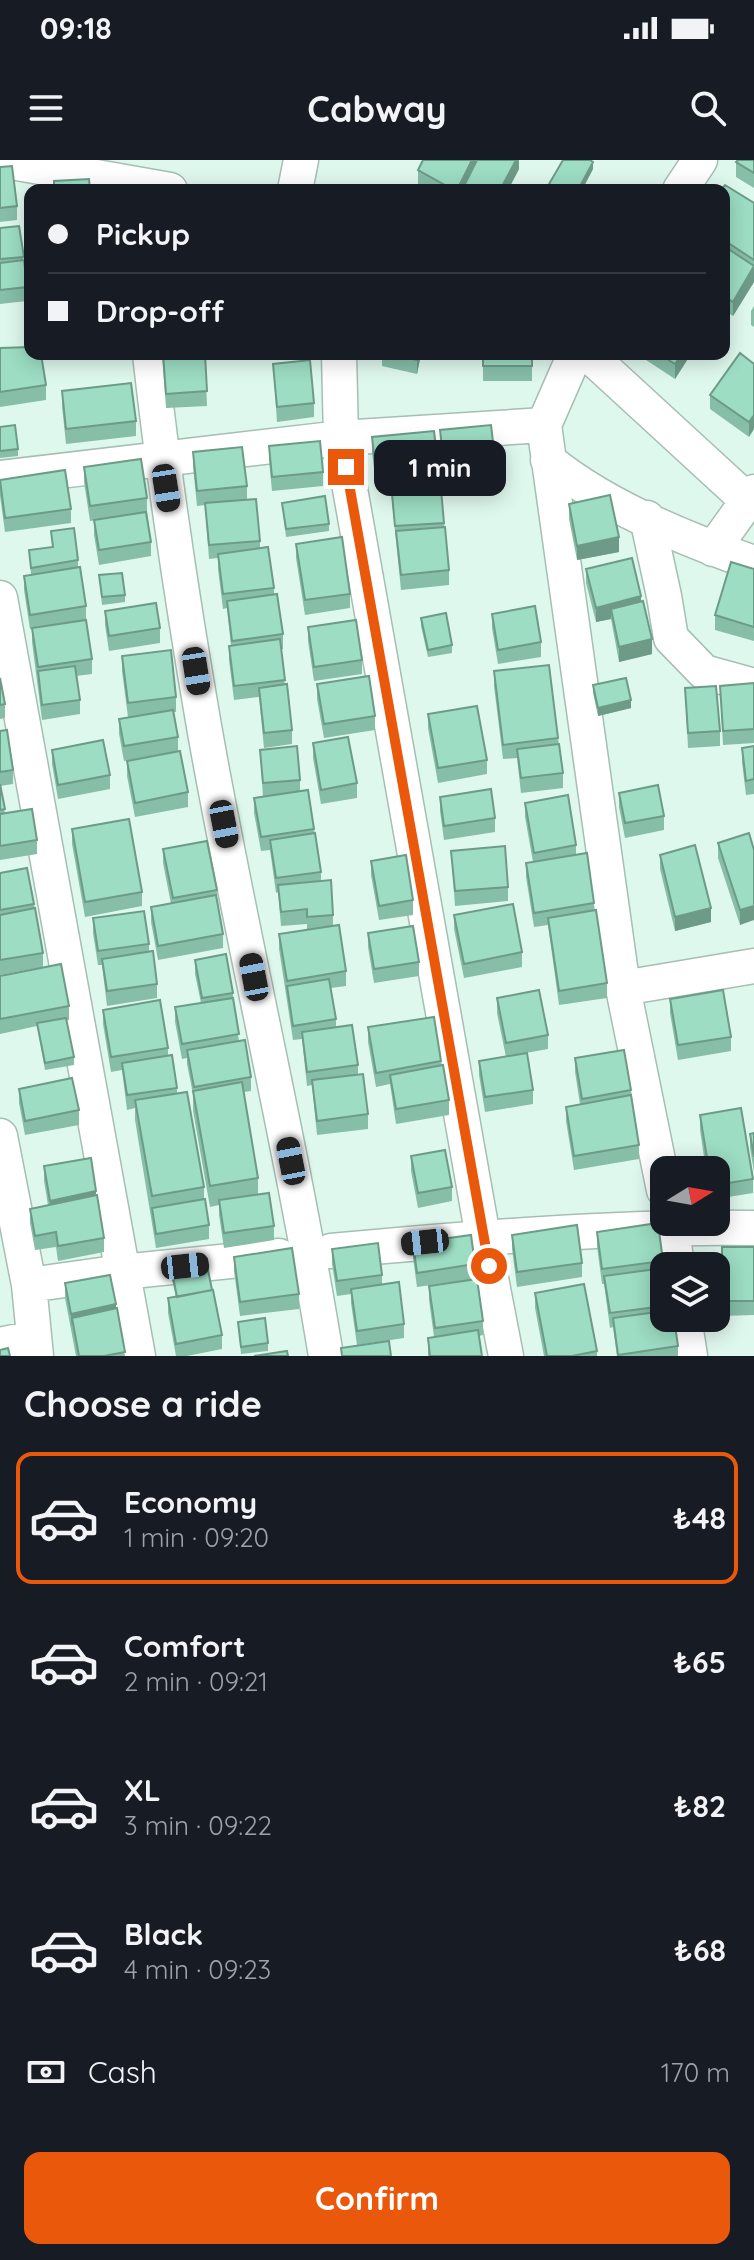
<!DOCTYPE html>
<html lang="en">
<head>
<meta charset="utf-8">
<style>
	:root { --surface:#171b24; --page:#20242c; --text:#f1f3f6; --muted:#9ea1a6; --line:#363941; --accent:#ea580c }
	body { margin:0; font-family:Quicksand,sans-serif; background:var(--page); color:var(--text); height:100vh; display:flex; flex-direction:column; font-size:30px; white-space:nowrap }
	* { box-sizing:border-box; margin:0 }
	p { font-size:26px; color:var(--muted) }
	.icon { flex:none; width:44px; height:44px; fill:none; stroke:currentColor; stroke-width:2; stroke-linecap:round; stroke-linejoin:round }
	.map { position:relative; height:1196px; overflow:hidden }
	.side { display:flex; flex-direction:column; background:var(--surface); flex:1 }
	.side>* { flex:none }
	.hud { position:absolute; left:24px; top:24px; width:706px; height:176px; border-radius:16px; box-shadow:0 4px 20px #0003; display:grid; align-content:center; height:176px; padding:0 24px; background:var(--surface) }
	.needle { width:52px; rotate:79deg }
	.fabs { position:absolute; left:650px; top:996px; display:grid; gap:16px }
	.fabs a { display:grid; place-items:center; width:80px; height:80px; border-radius:16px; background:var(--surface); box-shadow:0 4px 20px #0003; font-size:40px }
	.end { position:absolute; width:36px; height:36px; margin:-18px; border:10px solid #ea580c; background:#fff; box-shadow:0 0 0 4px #fff }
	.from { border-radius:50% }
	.bubble { position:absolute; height:56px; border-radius:16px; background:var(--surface); box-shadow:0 4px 20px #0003; font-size:26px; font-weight:700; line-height:56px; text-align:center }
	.car { position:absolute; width:24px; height:48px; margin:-24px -12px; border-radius:10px; box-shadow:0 0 6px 2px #0007; background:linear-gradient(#222 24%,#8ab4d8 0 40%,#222 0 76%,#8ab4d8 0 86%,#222 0) }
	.hud b { display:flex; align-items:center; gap:28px; height:76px; font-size:30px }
	.hud b+b { border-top:2px solid var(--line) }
	.hud i { width:20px; height:20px; background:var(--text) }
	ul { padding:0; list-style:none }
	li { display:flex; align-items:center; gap:24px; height:132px; margin:0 16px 12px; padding:0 8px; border:4px solid transparent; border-radius:16px }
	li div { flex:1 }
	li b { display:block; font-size:30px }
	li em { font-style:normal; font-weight:700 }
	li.current { border-color:var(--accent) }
	li>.icon { width:72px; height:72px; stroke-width:1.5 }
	h2 { padding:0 24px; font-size:36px; line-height:96px }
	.pay { display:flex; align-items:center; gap:20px; height:88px; padding:0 24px; font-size:30px }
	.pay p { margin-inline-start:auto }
	.button { display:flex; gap:16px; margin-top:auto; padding:16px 24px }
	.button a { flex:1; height:92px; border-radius:16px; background:var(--accent); color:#fff; font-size:32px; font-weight:700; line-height:92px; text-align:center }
	.status { display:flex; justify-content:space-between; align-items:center; height:56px; padding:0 40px; background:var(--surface); direction:ltr }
	.status svg { height:22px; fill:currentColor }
	header { display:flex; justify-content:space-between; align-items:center; height:104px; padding:0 24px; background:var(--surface); font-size:36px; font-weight:700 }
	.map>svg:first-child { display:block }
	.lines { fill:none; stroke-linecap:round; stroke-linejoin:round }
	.minor-casing { stroke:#a6beb4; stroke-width:37 }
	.minor { stroke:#fff; stroke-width:34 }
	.wall { fill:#86bea8 }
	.shaded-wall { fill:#6d9b88 }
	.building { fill:#9cddc3; stroke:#6d9b88; stroke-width:2 }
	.route { stroke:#ea580c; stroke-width:10 }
</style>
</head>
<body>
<div class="status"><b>09:18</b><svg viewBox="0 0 49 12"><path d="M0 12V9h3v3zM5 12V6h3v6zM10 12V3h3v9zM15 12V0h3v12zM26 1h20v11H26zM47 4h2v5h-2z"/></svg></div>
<header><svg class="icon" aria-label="menu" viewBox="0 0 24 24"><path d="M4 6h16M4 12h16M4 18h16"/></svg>Cabway<svg class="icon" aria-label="search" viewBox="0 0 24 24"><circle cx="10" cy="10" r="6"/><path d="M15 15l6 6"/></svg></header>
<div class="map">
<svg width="754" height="1196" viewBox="0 0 754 1196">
	<rect width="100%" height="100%" fill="#dff8ed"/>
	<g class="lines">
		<defs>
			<path id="minor" d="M0 0 170 30
				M295 30 301 0
				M680 30 700 0
				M150 194C164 320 183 446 205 572 242 780 292 987 326 1196
				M339 194 341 278 483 1077 506 1196
				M575 194 544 265 623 828 664 1030
				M588 194 748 341
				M548 300C602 345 687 380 754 403
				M0 318 341 278 544 265
				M647 358 664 436 671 478 704 512 754 526
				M713 389 754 332
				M0 438 138 1196
				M623 828 754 806
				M0 976 29 1125 36 1196
				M671 1062 677 1106
				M331 1091C472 1078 613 1066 754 1068
				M29 1125 122 1112 279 1096
				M684 1158 690 1196
				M0 1185 33 1178"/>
		</defs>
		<use href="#minor" class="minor-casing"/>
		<use href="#minor" class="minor"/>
	</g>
	<path class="wall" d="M519 0V9L508 30H427L418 25V10Z
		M754 0V28L736 17V2Z
		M0 7 17 46V60L0 62Z
		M593 9 582 30H549V24Z
		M724 30 754 43V122L733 156 724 150Z
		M19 66 27 127V141L0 144V68Z
		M754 146V167L751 165V151Z
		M0 188 46 225V240L0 247Z
		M162 194H205L207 246 166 248Z
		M271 194H303V199Z
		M382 194H421L417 214 382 206Z
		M483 194H532V221H483Z
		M637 194H691L675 219Z
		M273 204 314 243V257L277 262Z
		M754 204 749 277 710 249V235Z
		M62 231 136 261V276L66 284 62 246Z
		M0 267 18 289V296L0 298Z
		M440 270 496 307V322L445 327 440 285Z
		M372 277 439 313 449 410V425L401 430 391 332 390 333 389 317 375 318 372 292Z
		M269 286 323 312V326L272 331 269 300Z
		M193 292 247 326V340L260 381V389L274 428V434L283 474V489H281L285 525 292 570V584L264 588 259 537 234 540 229 500V486H231L227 448 223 449 218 409V398L209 399 205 345 197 346 193 306Z
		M84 307 147 338V352L151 382V396L99 405 94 375V360H97L90 361 84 322Z
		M0 320 71 349V363L5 372 0 336Z
		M282 343 329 364V371L286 377Z
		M569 344 619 392 577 400 569 359Z
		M51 371 78 400V408L86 446V461L92 499V514L76 516 80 540V554L42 560 32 482V469H30L24 430V416L31 415 29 390 53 387Z
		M296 384 350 434V448L305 455 296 398Z
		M586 409 641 441 652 494 619 502 611 459 596 462 586 423Z
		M754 409V481L715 470V455Z
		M99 415 125 435V442L102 445Z
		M105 451 160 468V483L109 491 105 465Z
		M492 454 541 482V497L498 504 492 468Z
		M421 458 452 485V493L428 497 421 466Z
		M308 467 362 500V514L314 521 308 481Z
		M122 496 176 537V552H174L178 577V591L124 601 119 574V559L128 557 122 511Z
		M494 511 558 578 563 613V628L521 633 517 598 503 599 494 526Z
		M0 518 5 544V558L0 559Z
		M754 523V583L723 585 720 526Z
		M317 524 375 556V570L324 578 317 539Z
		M593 525 631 548 598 556 593 533Z
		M685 528 720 571V586L688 588Z
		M428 554 487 600V614L438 623 428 568Z
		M0 571 13 610V624L0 626 5 653 37 680V694L0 700Z
		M313 583 357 623V638L321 644 313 598Z
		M754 586V634L746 635 742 602V588Z
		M52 590 110 615V629L58 639 52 604Z
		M260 590 300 620V631L314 669 321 712V721L333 755V766L346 811V826L331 828 336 859V867L358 905V915L368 954V969L317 975 312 925 307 926 302 879 293 880 279 789V774L307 770V764L281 766 278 732 276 733 270 690 261 691 254 653V638L263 637Z
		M127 601 188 632V647L135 657 127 616Z
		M619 633 664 656V670L625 678 619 647Z
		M440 637 495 658V672L444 680 440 651Z
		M525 643 576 685V695L594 743V750L607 823V838L559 845 548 765 534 767 526 717V703L533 702 525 657Z
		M72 669 142 732V746L85 757 72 684Z
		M718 683 754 690 740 765 718 698Z
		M163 689 217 730V739L223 774V788L158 800 151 762V747L171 744 163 703Z
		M451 691 508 727V741L455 746Z
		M660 695 711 762 675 771 660 709Z
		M371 701 413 740V755L379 760 371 715Z
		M0 713 34 744 43 793V807L0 815Z
		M454 755 522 792V807L464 818 454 769Z
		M93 758 149 784V792L157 824V838L107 846 102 805H98L93 773Z
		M368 773 419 802V816L374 823 368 787Z
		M195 800 233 833V842L239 881 251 917V931L244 932 258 1018V1034L274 1066V1080L224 1088 219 1055V1045L210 1047 193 951V934L187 904V898L182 899 175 862V847L201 843 195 814Z
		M0 816 69 846V860L66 861 74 897V905L45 910 37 866 0 874Z
		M497 838 548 875V889L520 894 533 930V944L485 952 479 915V901L506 897 497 853Z
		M670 839 731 877V891L678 900 670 853Z
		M103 850 168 888V896L177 928V933L204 1027V1040L209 1065V1079L156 1088 135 960V948L127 950 122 910 111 912 103 864Z
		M368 867 441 901 449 940V955L396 964 390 924 376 927 368 882Z
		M575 898 631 930 639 985V999L574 1010 566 961V947L580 944 575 912Z
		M19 929 79 950V965L25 975 19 943Z
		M700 955 753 1019V1033L716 1039V1010H706L700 970Z
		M754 973V1012L750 988V974Z
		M411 996 452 1027V1041L418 1048 411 1011Z
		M44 1006 96 1035 104 1078V1092L58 1101 56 1087 35 1090 30 1063V1049L48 1045 44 1021Z
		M597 1072 663 1101V1108H664V1158L678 1186V1196H617L613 1167 610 1168 604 1124H602L597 1086Z
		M512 1075 582 1103V1117L517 1127 512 1089Z
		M413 1083 475 1104V1119L417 1127 413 1098Z
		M722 1087H754V1155L722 1156Z
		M332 1089 382 1115V1124L404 1164V1178L357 1185 351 1143V1134L337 1136 332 1104Z
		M234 1097 299 1134V1149L240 1156 234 1111Z
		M172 1112 222 1175V1189L187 1196H176L168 1153V1138L176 1137 172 1120Z
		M65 1123 116 1149 125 1196H76L65 1138Z
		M429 1126 483 1161V1175L479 1176 482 1196H428V1178L434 1177 429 1140Z
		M535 1133 597 1191V1196H544L535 1148Z
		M238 1162 268 1183V1191L241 1194Z"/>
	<path class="shaded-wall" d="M472 0H480L464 30H457Z
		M516 0H519V9L508 30H500Z
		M593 2V9L582 30H578Z
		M754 108V122L733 156V142Z
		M418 194H421L417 214V200Z
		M682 194H691L675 219V204Z
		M754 255V269L749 277V262Z
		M619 377V392L577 400V386Z
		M641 436V451L611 449V459L596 462V448Z
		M652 479V494L619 502V487Z
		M631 540V548L598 556V548Z
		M754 746V760L740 765V750Z
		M711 748V762L675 771V757Z
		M96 1031V1045L50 1055V1041Z
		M116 1144V1158H72L71 1168V1154Z"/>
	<path class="building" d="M423 0H472L457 30H454L418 10Z
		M477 0H516L500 30H462Z
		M563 0H590L593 2 578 30H560L549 24Z
		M738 0H754V13L736 2Z
		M12 6 17 46 0 48V7Z
		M89 19 90 30H54V21Z
		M725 25 754 43V100L724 80V30H721Z
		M19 66 24 97 0 99V68Z
		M724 86 754 106 733 142 724 136Z
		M24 100 27 127 0 130V103Z
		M30 187V194H41L46 225 0 232V188Z
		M740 193 754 204V255L749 262 710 235Z
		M163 194H205L207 231 166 234Z
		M391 194H418L417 200Z
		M483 194H532V206H483Z
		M659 194H682L675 204Z
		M310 200 314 243 277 247 273 204Z
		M131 223 136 261 66 269 62 231Z
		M15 265 18 289 0 291V267Z
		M491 265 496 307 445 312 440 270Z
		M434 271 439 313 390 318 389 302 375 304 372 277Z
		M320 281 323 312 272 317 269 286Z
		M242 287 247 326 197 331 193 292Z
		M141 299 147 338 90 346 84 307Z
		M65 310 71 349 5 358 0 320Z
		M440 318 444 363 395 366 391 323Z
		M610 335 619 377 577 386 569 344Z
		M325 336 329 364 286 369 282 343Z
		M256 339 260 381 209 385 205 343Z
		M146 352 151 382 99 390 94 360Z
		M445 367 449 410 401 415 396 371Z
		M74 368 78 400 31 408 29 390 53 387 51 371Z
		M342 377 350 434 305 440 296 384Z
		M268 387 274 428 223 434 218 394Z
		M632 398 641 436 596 448 586 409Z
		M731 402 754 409V467L715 455Z
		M80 407 86 446 30 455 24 416Z
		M122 413 125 435 102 437 99 415Z
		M277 434 283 474 232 481 227 441Z
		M643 441 652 479 619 487 611 449Z
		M156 443 160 468 109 476 105 451Z
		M535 446 541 482 498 490 492 454Z
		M446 453 452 485 428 490 421 458Z
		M86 460 92 499 38 507 32 468Z
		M356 460 362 500 314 507 308 467Z
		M280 479 285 520 234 526 229 486Z
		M171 490 176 537 128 543 122 496Z
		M549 505 558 578 503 585 494 511Z
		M75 506 80 540 42 545 38 511Z
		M369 516 375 556 324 564 317 524Z
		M0 518 5 544 0 545Z
		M626 518 631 540 598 548 593 525Z
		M754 523V569L723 571 720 526Z
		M287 524 292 570 264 573 259 528Z
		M716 526 720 571 688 573 685 528Z
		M477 546 487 600 438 608 428 554Z
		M173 550 178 577 124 586 119 559Z
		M7 570 13 610 0 612V571Z
		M348 577 357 623 321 630 313 583Z
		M103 580 110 615 58 625 52 590Z
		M559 584 563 613 521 618 517 589Z
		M297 586 300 620 263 623 260 590Z
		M754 586V619L746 621 742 588Z
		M180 591 188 632 135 643 127 601Z
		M0 624 5 649 0 650Z
		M658 625 664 656 625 663 619 633Z
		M491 629 495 658 444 666 440 637Z
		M308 630 314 669 261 677 254 638Z
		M568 635 576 685 534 693 525 643Z
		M32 649 37 680 0 686V654Z
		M129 659 142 732 85 742 72 669Z
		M315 673 321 712 276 718 270 680Z
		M749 673 754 690V746L740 750 718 683Z
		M207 681 217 730 173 738 163 689Z
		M695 685 711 748 675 757 660 695Z
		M505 686 508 727 455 731 451 691Z
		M587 693 594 743 534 753 526 703Z
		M406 695 413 740 379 746 371 701Z
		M27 708 34 744 0 750V713Z
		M331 720 333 755 307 757V749L281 752 278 725Z
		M216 735 223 774 158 786 151 747Z
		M513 744 522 792 464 804 454 755Z
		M35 748 43 793 0 800V755Z
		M596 750 607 823 559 831 548 758Z
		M144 751 149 784 98 791 93 758Z
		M339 765 346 811 287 821 279 774Z
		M413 766 419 802 374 809 368 773Z
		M153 791 157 824 107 831 102 799Z
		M226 794 233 833 202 838 195 800Z
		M61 804 69 846 0 859V816Z
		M329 819 336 859 293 866 287 826Z
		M539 830 548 875 506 883 497 838Z
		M723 830 731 877 678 885 670 839Z
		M233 838 239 874 182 884 175 847Z
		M160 840 168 888 111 897 103 850Z
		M434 857 441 901 376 913 368 867Z
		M66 858 74 897 45 903 37 863Z
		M352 865 358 905 307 912 302 872Z
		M245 880 251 917 194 927 187 890Z
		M624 890 631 930 582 939 575 898Z
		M527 893 533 930 485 937 479 901Z
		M172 895 177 928 127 935 122 903Z
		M443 905 449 940 396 949 390 915Z
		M363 914 368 954 317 961 312 920Z
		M72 918 79 950 25 961 19 929Z
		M242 922 258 1018 210 1026 193 931Z
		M187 932 204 1027 152 1036 135 940Z
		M631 935 639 985 574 996 566 947Z
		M741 948 753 1019 716 1025V1010H709L700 955Z
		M754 973V997L750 974Z
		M445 990 452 1027 418 1033 411 996Z
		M91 998 96 1031 50 1041 44 1006Z
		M269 1033 274 1066 224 1073 219 1040Z
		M97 1035 104 1078 58 1086 56 1072 35 1076 30 1049Z
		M205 1039 209 1065 156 1074 152 1048Z
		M658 1063 663 1101 602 1109 597 1072Z
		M577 1065 582 1103 517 1112 512 1075Z
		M471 1075 475 1104 417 1113 413 1083Z
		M378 1083 382 1115 337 1121 332 1089Z
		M722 1087H754V1141H722Z
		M292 1088 299 1134 240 1142 234 1097Z
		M207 1105 212 1130 177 1137 172 1112Z
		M664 1108V1146L610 1153 604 1116Z
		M110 1115 116 1144 71 1154 65 1123Z
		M477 1119 483 1161 435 1168 429 1126Z
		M399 1122 404 1164 357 1171 351 1129Z
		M584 1124 597 1191 572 1196H547L535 1133Z
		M213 1130 222 1175 176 1184 168 1138Z
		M117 1148 125 1192 104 1196H79L72 1158Z
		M664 1151V1158H674L678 1186 618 1195 613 1158Z
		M265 1158 268 1183 241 1187 238 1162Z
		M478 1170 482 1196H430L428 1178Z
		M389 1181 391 1196H342L341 1188Z
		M8 1188 10 1196H0V1190Z
		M287 1191 288 1196H254Z"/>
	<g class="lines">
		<path class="route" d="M346 307 489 1106"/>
	</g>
</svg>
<div class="fabs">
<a><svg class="needle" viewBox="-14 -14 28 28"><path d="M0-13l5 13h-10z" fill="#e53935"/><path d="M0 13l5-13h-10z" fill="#9ea1a6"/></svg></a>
<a><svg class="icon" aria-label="layers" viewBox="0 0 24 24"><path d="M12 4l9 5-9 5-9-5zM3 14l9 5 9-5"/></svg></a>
</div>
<i class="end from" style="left:489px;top:1106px"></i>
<i class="end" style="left:346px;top:307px"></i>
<div class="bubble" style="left:374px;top:280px;width:132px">1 min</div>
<i class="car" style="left:166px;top:328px;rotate:171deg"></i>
<i class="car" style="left:196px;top:511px;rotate:171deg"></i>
<i class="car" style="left:224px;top:664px;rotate:169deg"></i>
<i class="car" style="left:254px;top:817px;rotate:349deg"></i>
<i class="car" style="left:291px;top:1001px;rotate:349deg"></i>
<i class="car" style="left:425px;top:1082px;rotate:264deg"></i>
<i class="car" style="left:185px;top:1106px;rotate:84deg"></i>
<div class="hud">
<b><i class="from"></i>Pickup</b>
<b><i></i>Drop-off</b>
</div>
</div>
<section class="side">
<h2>Choose a ride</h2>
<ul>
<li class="current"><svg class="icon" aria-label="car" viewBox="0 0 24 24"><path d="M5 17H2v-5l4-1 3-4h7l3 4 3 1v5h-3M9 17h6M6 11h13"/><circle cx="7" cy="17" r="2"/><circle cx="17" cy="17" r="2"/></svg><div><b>Economy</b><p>1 min · 09:20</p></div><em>₺48</em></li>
<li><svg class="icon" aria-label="car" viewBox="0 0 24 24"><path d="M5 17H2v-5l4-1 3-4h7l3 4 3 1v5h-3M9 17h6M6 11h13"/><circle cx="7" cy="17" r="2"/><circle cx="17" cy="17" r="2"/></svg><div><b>Comfort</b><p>2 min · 09:21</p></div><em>₺65</em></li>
<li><svg class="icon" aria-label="car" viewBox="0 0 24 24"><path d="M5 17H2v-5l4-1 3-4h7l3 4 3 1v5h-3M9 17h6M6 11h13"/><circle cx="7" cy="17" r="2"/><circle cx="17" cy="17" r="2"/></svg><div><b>XL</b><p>3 min · 09:22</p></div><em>₺82</em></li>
<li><svg class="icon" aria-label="car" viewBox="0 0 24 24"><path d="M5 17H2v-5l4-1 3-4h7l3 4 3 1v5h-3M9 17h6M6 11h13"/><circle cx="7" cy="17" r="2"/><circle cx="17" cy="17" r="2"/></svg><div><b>Black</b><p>4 min · 09:23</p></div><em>₺68</em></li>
</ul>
<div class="pay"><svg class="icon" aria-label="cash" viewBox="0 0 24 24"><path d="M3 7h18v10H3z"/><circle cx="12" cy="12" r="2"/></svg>Cash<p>170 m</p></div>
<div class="button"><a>Confirm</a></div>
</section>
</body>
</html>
